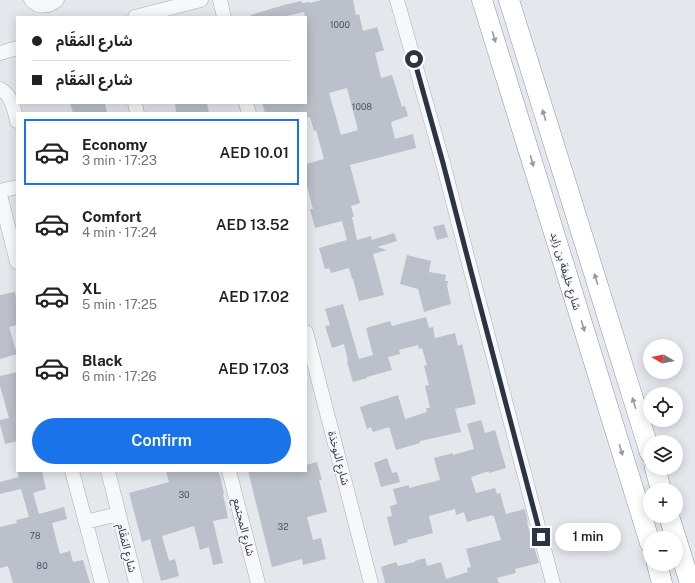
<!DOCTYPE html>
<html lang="en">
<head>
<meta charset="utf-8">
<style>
	:root { --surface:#fff; --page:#f6f6f6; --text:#222; --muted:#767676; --line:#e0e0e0; --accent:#1a73e8 }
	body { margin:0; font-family:"Public Sans","Noto Sans Arabic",sans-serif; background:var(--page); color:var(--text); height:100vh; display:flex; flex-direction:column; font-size:15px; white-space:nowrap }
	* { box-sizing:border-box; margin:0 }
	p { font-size:13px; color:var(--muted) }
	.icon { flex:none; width:22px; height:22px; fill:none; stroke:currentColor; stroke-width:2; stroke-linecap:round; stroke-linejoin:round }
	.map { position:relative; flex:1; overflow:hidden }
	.side { position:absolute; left:16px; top:112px; width:291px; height:360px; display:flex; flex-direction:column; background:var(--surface); border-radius:0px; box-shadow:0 2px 10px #0003 }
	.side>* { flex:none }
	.guide { position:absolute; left:16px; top:16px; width:291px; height:88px; border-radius:0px; box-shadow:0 2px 10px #0003; display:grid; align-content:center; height:88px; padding:0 16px; background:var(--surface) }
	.needle { width:26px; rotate:280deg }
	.buttons { position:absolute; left:643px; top:339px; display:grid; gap:8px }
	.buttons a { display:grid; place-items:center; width:40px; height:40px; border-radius:50%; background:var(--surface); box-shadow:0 2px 10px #0003; font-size:20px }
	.end { position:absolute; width:18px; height:18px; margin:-9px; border:5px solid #2b3445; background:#fff; box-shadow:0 0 0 2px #fff }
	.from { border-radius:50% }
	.bubble { position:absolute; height:28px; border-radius:14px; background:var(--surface); box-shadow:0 2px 10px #0003; font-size:13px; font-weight:600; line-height:28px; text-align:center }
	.guide b { display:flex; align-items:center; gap:14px; height:38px; font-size:15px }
	.guide b+b { border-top:1px solid var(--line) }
	.guide i { width:10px; height:10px; background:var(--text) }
	ul { padding:7px 0 0; list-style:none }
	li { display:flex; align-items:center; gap:12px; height:66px; margin:0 8px 6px; padding:0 8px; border:2px solid transparent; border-radius:0px }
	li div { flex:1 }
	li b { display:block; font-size:15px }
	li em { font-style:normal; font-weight:600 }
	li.selected { border-color:var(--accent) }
	li>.icon { width:36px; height:36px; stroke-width:1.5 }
	.cta { display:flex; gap:8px; margin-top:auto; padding:8px 16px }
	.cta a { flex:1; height:46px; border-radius:24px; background:var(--accent); color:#fff; font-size:16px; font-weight:600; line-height:46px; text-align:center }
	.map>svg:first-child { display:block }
	.building { fill:#bbc0ca; fill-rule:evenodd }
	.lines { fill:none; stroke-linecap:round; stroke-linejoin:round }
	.minor-casing { stroke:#a9aeb7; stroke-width:15 }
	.highway-casing { stroke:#8b94a3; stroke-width:21 }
	.minor { stroke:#f7f8fa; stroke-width:14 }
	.highway { stroke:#fff; stroke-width:20 }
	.oneway { fill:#959aa2 }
	.route { stroke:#2b3445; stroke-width:5 }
	.labels { text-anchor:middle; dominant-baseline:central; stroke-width:3; stroke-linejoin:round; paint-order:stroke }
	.number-label { font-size:9px; fill:#4f5766 }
	.street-label { font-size:11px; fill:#2b3445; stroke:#f4f6f9 }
</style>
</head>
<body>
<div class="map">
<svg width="695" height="583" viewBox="0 0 695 583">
	<rect width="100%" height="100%" fill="#e4e7ec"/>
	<path class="building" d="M322 0H353L356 15 359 14 363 31 377 27 384 50 375 53 381 78 392 75 402 107 405 106 408 116 391 122 395 139 413 134 416 148 350 165 360 203 351 206 354 217H352L357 240 371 236 372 240 394 233 397 241 377 247 387 250 373 254 384 295 359 301 353 279H352L349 268 331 273 329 268 325 269 319 248 347 240 342 221 315 228 310 209H313L307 186H306V164L324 159 316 130 314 131 310 117 306 118V113H265L262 103H306V17H305L304 12 282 17H251V15L284 5 301 1 302 3 309 2 310 3ZM347 88 358 130 341 135 329 93Z
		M70 103H105L107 113H73Z
		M175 103H207L209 113H176Z
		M444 224 448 237 437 240 433 227Z
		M407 255 431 261 429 272 446 275 445 281H448L447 286 451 304 424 312 418 289 400 284Z
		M15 292 17 303V325L9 327 17 354 0 359V295Z
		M343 304 359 359 373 355 366 328 390 321 392 326 426 317 429 328 433 327 435 338 455 333 458 346 462 344 476 404 455 409 461 432 420 441V443L396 450 389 427 373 432 371 427 367 429 360 407 398 395 405 419 427 412 426 408H430L425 386 429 385 424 366 427 365 422 348 419 349 418 345 399 350 400 354 388 357 392 370 367 377V378L353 382 347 362 348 361 344 344 332 348 325 326 330 325 325 309Z
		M17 372V441L5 444 0 424V420L9 418 0 386V376Z
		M481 420 485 433 495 430 506 468 489 473V471L471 477 476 493 495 488 497 494 500 493 506 514 525 509 528 523H527L539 563 515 569 516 573 497 578 499 583H385L381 567 396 562 398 566 415 562V561L425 558 427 566 441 562 446 579 468 572 467 568 471 567 466 549 501 540 494 516H492V515L467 522 464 512 456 515 455 509 429 516 433 533 407 540 408 542 394 546 387 517 392 516 390 506 397 504 393 489 409 485V488L440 480 434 458 453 453V455L474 449 467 424Z
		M387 458 392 473 397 472 400 482 381 487 374 463Z
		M317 462 322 480H319L327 512 307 517 313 540 321 538 326 559 303 565 302 559 272 567 248 471H306V465Z
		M17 471H42L46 489 33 493 39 514 64 507 67 519 52 523 60 554 70 551 73 562 83 560 90 583H13L8 566 0 568V527L17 523 16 520 29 517 21 489 0 494V482L19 477Z
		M166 471H218L219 475H220L224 494H223L228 518 213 521 223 563 213 565 209 547 200 550 194 526 162 536 169 561 175 559 179 576 161 581 150 539 142 542 129 493 169 482Z"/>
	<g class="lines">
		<defs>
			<path id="minor" d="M31 0C39 8 49 7 57 0
				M220 0 224 17
				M397 0 443 163 472 275 553 583
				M135 17 201 0
				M0 53 17 48
				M0 89C12 95 14 109 17 121
				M135 103 137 113
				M246 103 249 113
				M0 191 17 187
				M0 195 17 262
				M306 332 371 583
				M72 471 102 583
				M108 471 136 583
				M229 471 258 583
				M86 522 118 514"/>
			<path id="highway" d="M482 0 650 543
				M509 0 650 453
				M655 468 661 490
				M669 516 690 583
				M657 564 662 583"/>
		</defs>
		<use href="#minor" class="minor-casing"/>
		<use href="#highway" class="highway-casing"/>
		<use href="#minor" class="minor"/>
		<use href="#highway" class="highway"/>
	</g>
	<defs><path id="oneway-solid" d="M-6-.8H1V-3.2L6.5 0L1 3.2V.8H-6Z"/></defs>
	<g class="oneway">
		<use href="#oneway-solid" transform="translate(494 37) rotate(73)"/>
		<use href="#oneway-solid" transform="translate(544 115) rotate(-107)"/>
		<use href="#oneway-solid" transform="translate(532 161) rotate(73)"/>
		<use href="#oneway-solid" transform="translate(596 279) rotate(-107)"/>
		<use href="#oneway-solid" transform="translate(583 326) rotate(73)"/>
		<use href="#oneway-solid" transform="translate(634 403) rotate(-107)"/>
		<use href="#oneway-solid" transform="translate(621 450) rotate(73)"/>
	</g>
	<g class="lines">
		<path class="route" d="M414 59 443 163 472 275 541 537"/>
	</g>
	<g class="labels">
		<g class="number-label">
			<text x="340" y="24">1000</text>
			<text x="362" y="106">1008</text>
			<text x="184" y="494">30</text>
			<text x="283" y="526">32</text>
			<text x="35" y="535">78</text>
			<text x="42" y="565">80</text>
		</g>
		<g class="street-label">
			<text transform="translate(566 271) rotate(73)">شارع خليفة بن زايد</text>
			<text transform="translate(339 458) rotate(75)">شارع النوخذة</text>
			<text transform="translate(244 527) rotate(76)">شارع المجتمع</text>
			<text transform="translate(127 548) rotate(76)">شارع المَقَام</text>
		</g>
	</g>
</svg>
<div class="buttons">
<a><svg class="needle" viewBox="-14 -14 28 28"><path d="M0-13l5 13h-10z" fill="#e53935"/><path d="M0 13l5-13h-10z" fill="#767676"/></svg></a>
<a><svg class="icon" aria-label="locate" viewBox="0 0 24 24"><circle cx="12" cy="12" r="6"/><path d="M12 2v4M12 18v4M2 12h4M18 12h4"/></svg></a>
<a><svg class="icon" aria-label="layers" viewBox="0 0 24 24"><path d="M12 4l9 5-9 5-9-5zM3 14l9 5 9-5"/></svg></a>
<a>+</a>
<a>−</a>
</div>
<i class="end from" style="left:414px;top:59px"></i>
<i class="end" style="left:541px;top:537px"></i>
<div class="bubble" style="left:555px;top:523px;width:66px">1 min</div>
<div class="guide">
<b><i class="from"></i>شارع المَقَام</b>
<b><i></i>شارع المَقَام</b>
</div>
<section class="side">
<ul>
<li class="selected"><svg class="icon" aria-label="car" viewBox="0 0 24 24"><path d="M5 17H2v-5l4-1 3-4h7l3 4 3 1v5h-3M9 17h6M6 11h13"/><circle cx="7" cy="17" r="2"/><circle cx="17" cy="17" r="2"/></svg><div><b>Economy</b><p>3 min · 17:23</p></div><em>AED 10.01</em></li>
<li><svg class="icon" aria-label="car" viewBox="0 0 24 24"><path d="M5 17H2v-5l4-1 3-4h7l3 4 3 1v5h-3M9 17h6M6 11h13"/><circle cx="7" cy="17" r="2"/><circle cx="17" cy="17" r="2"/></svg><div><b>Comfort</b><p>4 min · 17:24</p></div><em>AED 13.52</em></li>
<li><svg class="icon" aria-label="car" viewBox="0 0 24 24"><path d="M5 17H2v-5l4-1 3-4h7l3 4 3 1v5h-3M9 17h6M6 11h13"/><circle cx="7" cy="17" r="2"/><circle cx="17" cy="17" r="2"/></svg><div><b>XL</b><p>5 min · 17:25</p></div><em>AED 17.02</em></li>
<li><svg class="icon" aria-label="car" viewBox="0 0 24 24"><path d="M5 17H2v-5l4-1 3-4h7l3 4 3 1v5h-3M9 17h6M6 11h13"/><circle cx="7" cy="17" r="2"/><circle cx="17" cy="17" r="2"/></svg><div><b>Black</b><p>6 min · 17:26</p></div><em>AED 17.03</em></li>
</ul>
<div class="cta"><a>Confirm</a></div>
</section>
</div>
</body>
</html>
